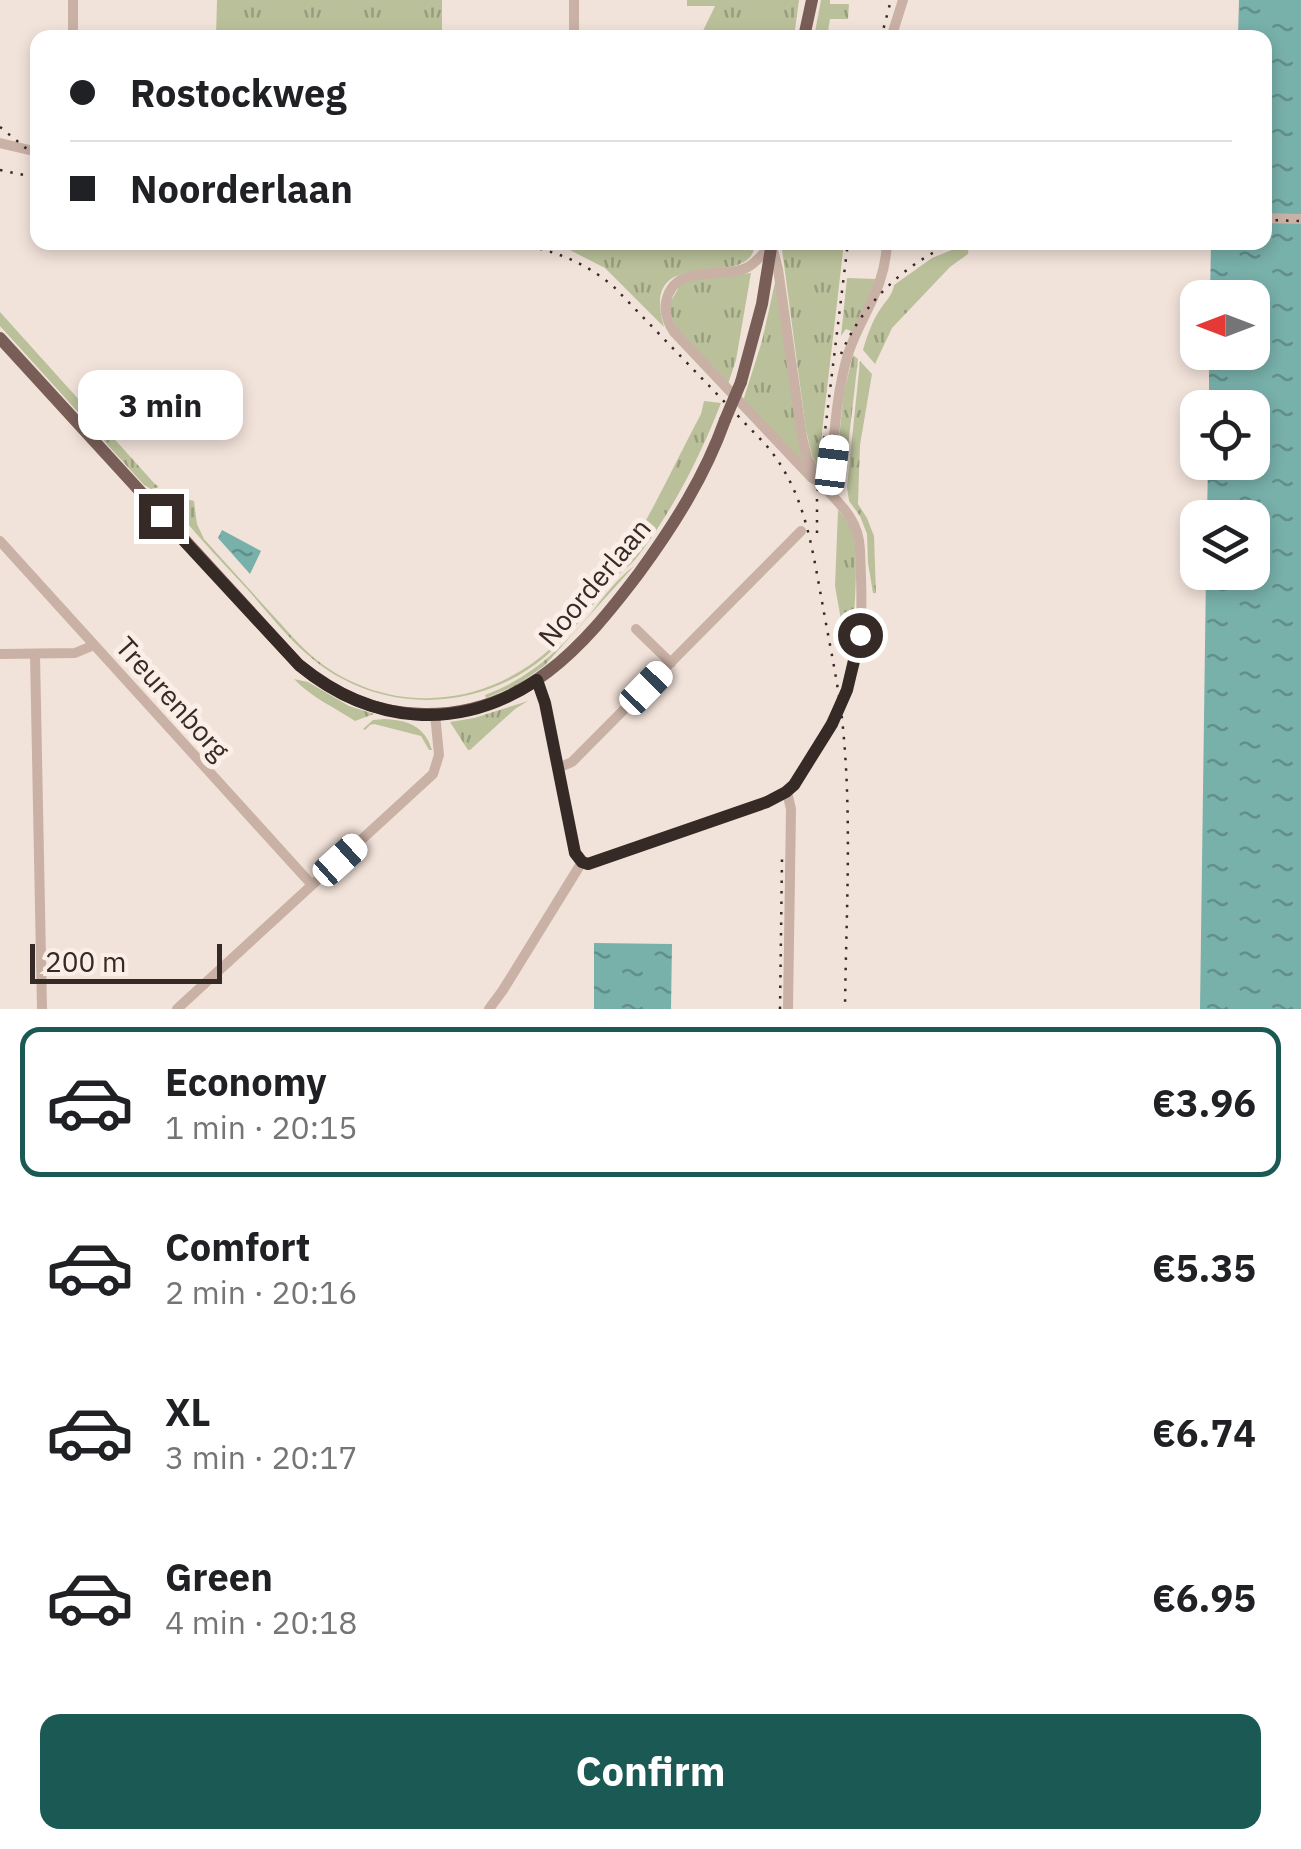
<!DOCTYPE html>
<html lang="en">
<head>
<meta charset="utf-8">
<style>
	:root { --surface:#fff; --page:#f2f2f2; --text:#202124; --muted:#757577; --line:#e0e0e0; --accent:#1b5954 }
	body { margin:0; font-family:"IBM Plex Sans",sans-serif; background:var(--page); color:var(--text); height:100vh; display:flex; flex-direction:column; font-size:38px; white-space:nowrap }
	* { box-sizing:border-box; margin:0 }
	p { font-size:32px; color:var(--muted) }
	.icon { flex:none; width:55px; height:55px; fill:none; stroke:currentColor; stroke-width:2; stroke-linecap:round; stroke-linejoin:round }
	.map { position:relative; height:1009px; overflow:hidden }
	.drawer { display:flex; flex-direction:column; background:var(--surface); flex:1 }
	.drawer>* { flex:none }
	.banner { position:absolute; left:30px; top:30px; width:1242px; height:220px; border-radius:20px; box-shadow:0 5px 15px #0003; display:grid; align-content:center; height:220px; padding:0 40px; background:var(--surface) }
	.needle { width:65px; rotate:270deg }
	.buttons { position:absolute; left:1180px; top:280px; display:grid; gap:20px }
	.buttons a { display:grid; place-items:center; width:90px; height:90px; border-radius:20px; background:var(--surface); box-shadow:0 5px 15px #0003; font-size:50px }
	.scale { position:absolute; left:30px; bottom:25px; width:192px; box-sizing:border-box; padding-left:10px; border:5px solid #362a27; border-top:0; font-size:28px; line-height:35px; white-space:nowrap; color:#362a27; -webkit-text-stroke:8px #faeee6; paint-order:stroke }
	.end { position:absolute; width:45px; height:45px; margin:-22px; border:12px solid #362a27; background:#fff; box-shadow:0 0 0 5px #fff }
	.from { border-radius:50% }
	.bubble { position:absolute; height:70px; border-radius:20px; background:var(--surface); box-shadow:0 5px 15px #0003; font-size:32px; font-weight:700; line-height:70px; text-align:center }
	.car { position:absolute; width:30px; height:60px; margin:-30px -15px; border-radius:12px; box-shadow:0 0 8px 2px #0007; background:linear-gradient(#fff 24%,#345 0 40%,#fff 0 76%,#345 0 86%,#fff 0) }
	.banner b { display:flex; align-items:center; gap:35px; height:95px; font-size:38px }
	.banner b+b { border-top:2px solid var(--line) }
	.banner i { width:25px; height:25px; background:var(--text) }
	ul { padding:18px 0 0; list-style:none }
	li { display:flex; align-items:center; gap:30px; height:150px; margin:0 20px 15px; padding:0 20px; border:5px solid transparent; border-radius:20px }
	li div { flex:1 }
	li b { display:block; font-size:38px }
	li em { font-style:normal; font-weight:700 }
	li.active { border-color:var(--accent) }
	li>.icon { width:90px; height:90px; stroke-width:1.5 }
	.button { display:flex; gap:20px; margin-top:auto; padding:20px 40px }
	.button a { flex:1; height:115px; border-radius:20px; background:var(--accent); color:#fff; font-size:40px; font-weight:700; line-height:115px; text-align:center }
	.map>svg:first-child { display:block }
	.grass { fill:url(#grass-tufts) }
	.water { fill:url(#water-ripples) }
	.lines { fill:none; stroke-linecap:round; stroke-linejoin:round }
	.minor { stroke:#cab1a6; stroke-width:10 }
	.major { stroke:#795e58; stroke-width:12 }
	.rail { stroke:#362a27; stroke-width:2.5; stroke-dasharray:2.5 8; stroke-linecap:butt }
	.major-bridge { stroke:#795e58; stroke-width:12 }
	.route { stroke:#362a27; stroke-width:12 }
	.labels { text-anchor:middle; dominant-baseline:central; stroke-width:10; stroke-linejoin:round; paint-order:stroke }
	.street-label { font-size:28px; fill:#362a27; stroke:#faeee6 }
</style>
</head>
<body>
<div class="map">
<svg width="1301" height="1009" viewBox="0 0 1301 1009">
	<defs>
		<pattern id="grass-tufts" width="24" height="20" patternUnits="userSpaceOnUse" patternTransform="scale(2.5)"><rect width="24" height="20" fill="#bac19a"/><path d="M3 7l-1-3M5 7V3M7 7l1-3M15 17l-1-3M17 17v-4M19 17l1-3" fill="none" stroke="#989d7e"/></pattern>
		<pattern id="water-ripples" width="26" height="14" patternUnits="userSpaceOnUse" patternTransform="scale(2.5)"><rect width="26" height="14" fill="#78b0aa"/><path d="M2 4q2-2 4 0t4 0M15 11q2-2 4 0t4 0" fill="none" stroke="#638f8a"/></pattern>
	</defs>
	<rect width="100%" height="100%" fill="#f2e3da"/>
	<path class="grass" d="M217 0H442V37H216Z
		M687 0H799L794 37H700L715 6H687Z
		M821 0H830V4H849L848 19H830L827 37H814Z
		M646 242 755 243C754 248 754 253 750 257 730 283 640 247 664 327L605 268 560 245H612Z
		M781 242 844 243 818 466 812 456 806 430Z
		M969 243 968 254 950 267 892 328 875 364 863 350C867 336 872 321 881 308 887 299 892 296 894 285L932 258Z
		M751 273 736 360 728 384 678 331 669 311 670 303 680 285 692 278Z
		M776 278 804 459 802 461 743 401 762 341Z
		M847 278 877 279 853 332 846 329 841 336Z
		M0 312 154 483 159 487 151 489 144 485 0 326Z
		M853 355 858 359 846 465H836L844 392Z
		M860 361 872 374 860 445 858 504 867 518 874 536 876 593H873L868 563 867 534 860 516 849 501 847 487Z
		M704 401 721 403C700 457 673 510 638 556 631 566 619 572 611 582 590 608 571 634 546 656 489 705 407 714 341 678 303 658 276 622 248 590 224 564 199 538 177 511L186 499 194 501 197 524 204 539C226 563 248 588 270 612 286 629 300 647 318 661 350 686 392 700 432 698 577 693 643 523 701 414Z
		M838 510C843 516 850 523 852 530 860 552 854 637 848 660L835 586Z
		M634 566 544 666 517 685 486 698 485 695C529 679 561 649 591 613 604 596 617 579 634 566Z
		M294 679 308 682 349 706 374 714 355 721C334 707 312 698 294 679Z
		M528 701 515 709 470 750H468L450 722 474 718Z
		M384 719C408 720 425 726 432 750H429L421 736 374 724 370 725 365 730 363 729 373 720Z"/>
	<path class="water" d="M1239 0H1301V1009H1200L1206 573 1252 572V518L1207 517 1208 463 1252 462V408L1209 407V353L1252 352V298L1210 297 1211 243 1265 242V228H1267L1265 38 1238 37Z
		M222 530 261 551 250 574 218 538Z
		M594 943 672 944 671 1009H594Z"/>
	<g class="lines">
		<path class="minor" d="M73 38V0
			M574 38V0
			M891 38 903 0
			M0 143 38 152
			M1265 218 1301 219
			M772 246 778 269 802 437 807 458 816 474
			M825 488 830 480C834 439 836 394 848 354 862 312 885 291 887 242
			M0 541 312 885
			M636 629 671 663
			M0 654 75 653 94 645
			M35 654 42 1009
			M537 681 545 703 575 853 582 862
			M558 768 572 762 801 531
			M787 792 791 809 788 1009
			M582 862 588 864 596 862 767 802C792 792 801 775 814 753 836 716 855 679 860 636 863 608 861 578 860 550 859 519 839 503 819 482L812 478 674 332C668 323 664 313 666 302 674 261 721 281 748 267 757 262 764 252 771 245
			M177 1009 433 774 439 755 435 714
			M489 1009 503 990 582 862"/>
		<path class="major" d="M804 37 812 0
			M0 338 299 665C337 696 375 713 424 714 524 715 583 647 639 573 674 525 705 476 725 420
			M741 382 762 304 772 242"/>
		<path class="rail" d="M881 38 891 0
			M0 127 38 158
			M0 170 38 178
			M1265 220 1301 221
			M509 242C549 249 583 260 614 287L766 445C806 492 812 549 823 607 830 647 839 687 843 728 852 821 846 916 845 1009
			M841 354C862 304 905 263 955 242
			M817 533V497L848 242
			M780 1009 782 859"/>
		<path class="major-bridge" d="M725 420 741 382"/>
	</g>
	<g class="lines">
		<path class="route" d="M161 516 299 665C371 724 458 733 537 680L545 703 575 853 582 862 588 864 767 802 786 792 794 785 832 724 847 690 860 635"/>
	</g>
	<g class="labels">
		<g class="street-label">
			<text transform="translate(594 582) rotate(-50)">Noorderlaan</text>
			<text transform="translate(173 698) rotate(48)">Treurenborg</text>
		</g>
	</g>
</svg>
<div class="buttons">
<a><svg class="needle" viewBox="-14 -14 28 28"><path d="M0-13l5 13h-10z" fill="#e53935"/><path d="M0 13l5-13h-10z" fill="#757577"/></svg></a>
<a><svg class="icon" aria-label="locate" viewBox="0 0 24 24"><circle cx="12" cy="12" r="6"/><path d="M12 2v4M12 18v4M2 12h4M18 12h4"/></svg></a>
<a><svg class="icon" aria-label="layers" viewBox="0 0 24 24"><path d="M12 4l9 5-9 5-9-5zM3 14l9 5 9-5"/></svg></a>
</div>
<div class="scale">200 m</div>
<i class="end from" style="left:860px;top:635px"></i>
<i class="end" style="left:161px;top:516px"></i>
<div class="bubble" style="left:78px;top:370px;width:165px">3 min</div>
<i class="car" style="left:832px;top:465px;rotate:7deg"></i>
<i class="car" style="left:646px;top:688px;rotate:44deg"></i>
<i class="car" style="left:340px;top:860px;rotate:48deg"></i>
<div class="banner">
<b><i class="from"></i>Rostockweg</b>
<b><i></i>Noorderlaan</b>
</div>
</div>
<section class="drawer">
<ul>
<li class="active"><svg class="icon" aria-label="car" viewBox="0 0 24 24"><path d="M5 17H2v-5l4-1 3-4h7l3 4 3 1v5h-3M9 17h6M6 11h13"/><circle cx="7" cy="17" r="2"/><circle cx="17" cy="17" r="2"/></svg><div><b>Economy</b><p>1 min · 20:15</p></div><em>€3.96</em></li>
<li><svg class="icon" aria-label="car" viewBox="0 0 24 24"><path d="M5 17H2v-5l4-1 3-4h7l3 4 3 1v5h-3M9 17h6M6 11h13"/><circle cx="7" cy="17" r="2"/><circle cx="17" cy="17" r="2"/></svg><div><b>Comfort</b><p>2 min · 20:16</p></div><em>€5.35</em></li>
<li><svg class="icon" aria-label="car" viewBox="0 0 24 24"><path d="M5 17H2v-5l4-1 3-4h7l3 4 3 1v5h-3M9 17h6M6 11h13"/><circle cx="7" cy="17" r="2"/><circle cx="17" cy="17" r="2"/></svg><div><b>XL</b><p>3 min · 20:17</p></div><em>€6.74</em></li>
<li><svg class="icon" aria-label="car" viewBox="0 0 24 24"><path d="M5 17H2v-5l4-1 3-4h7l3 4 3 1v5h-3M9 17h6M6 11h13"/><circle cx="7" cy="17" r="2"/><circle cx="17" cy="17" r="2"/></svg><div><b>Green</b><p>4 min · 20:18</p></div><em>€6.95</em></li>
</ul>
<div class="button"><a>Confirm</a></div>
</section>
</body>
</html>
